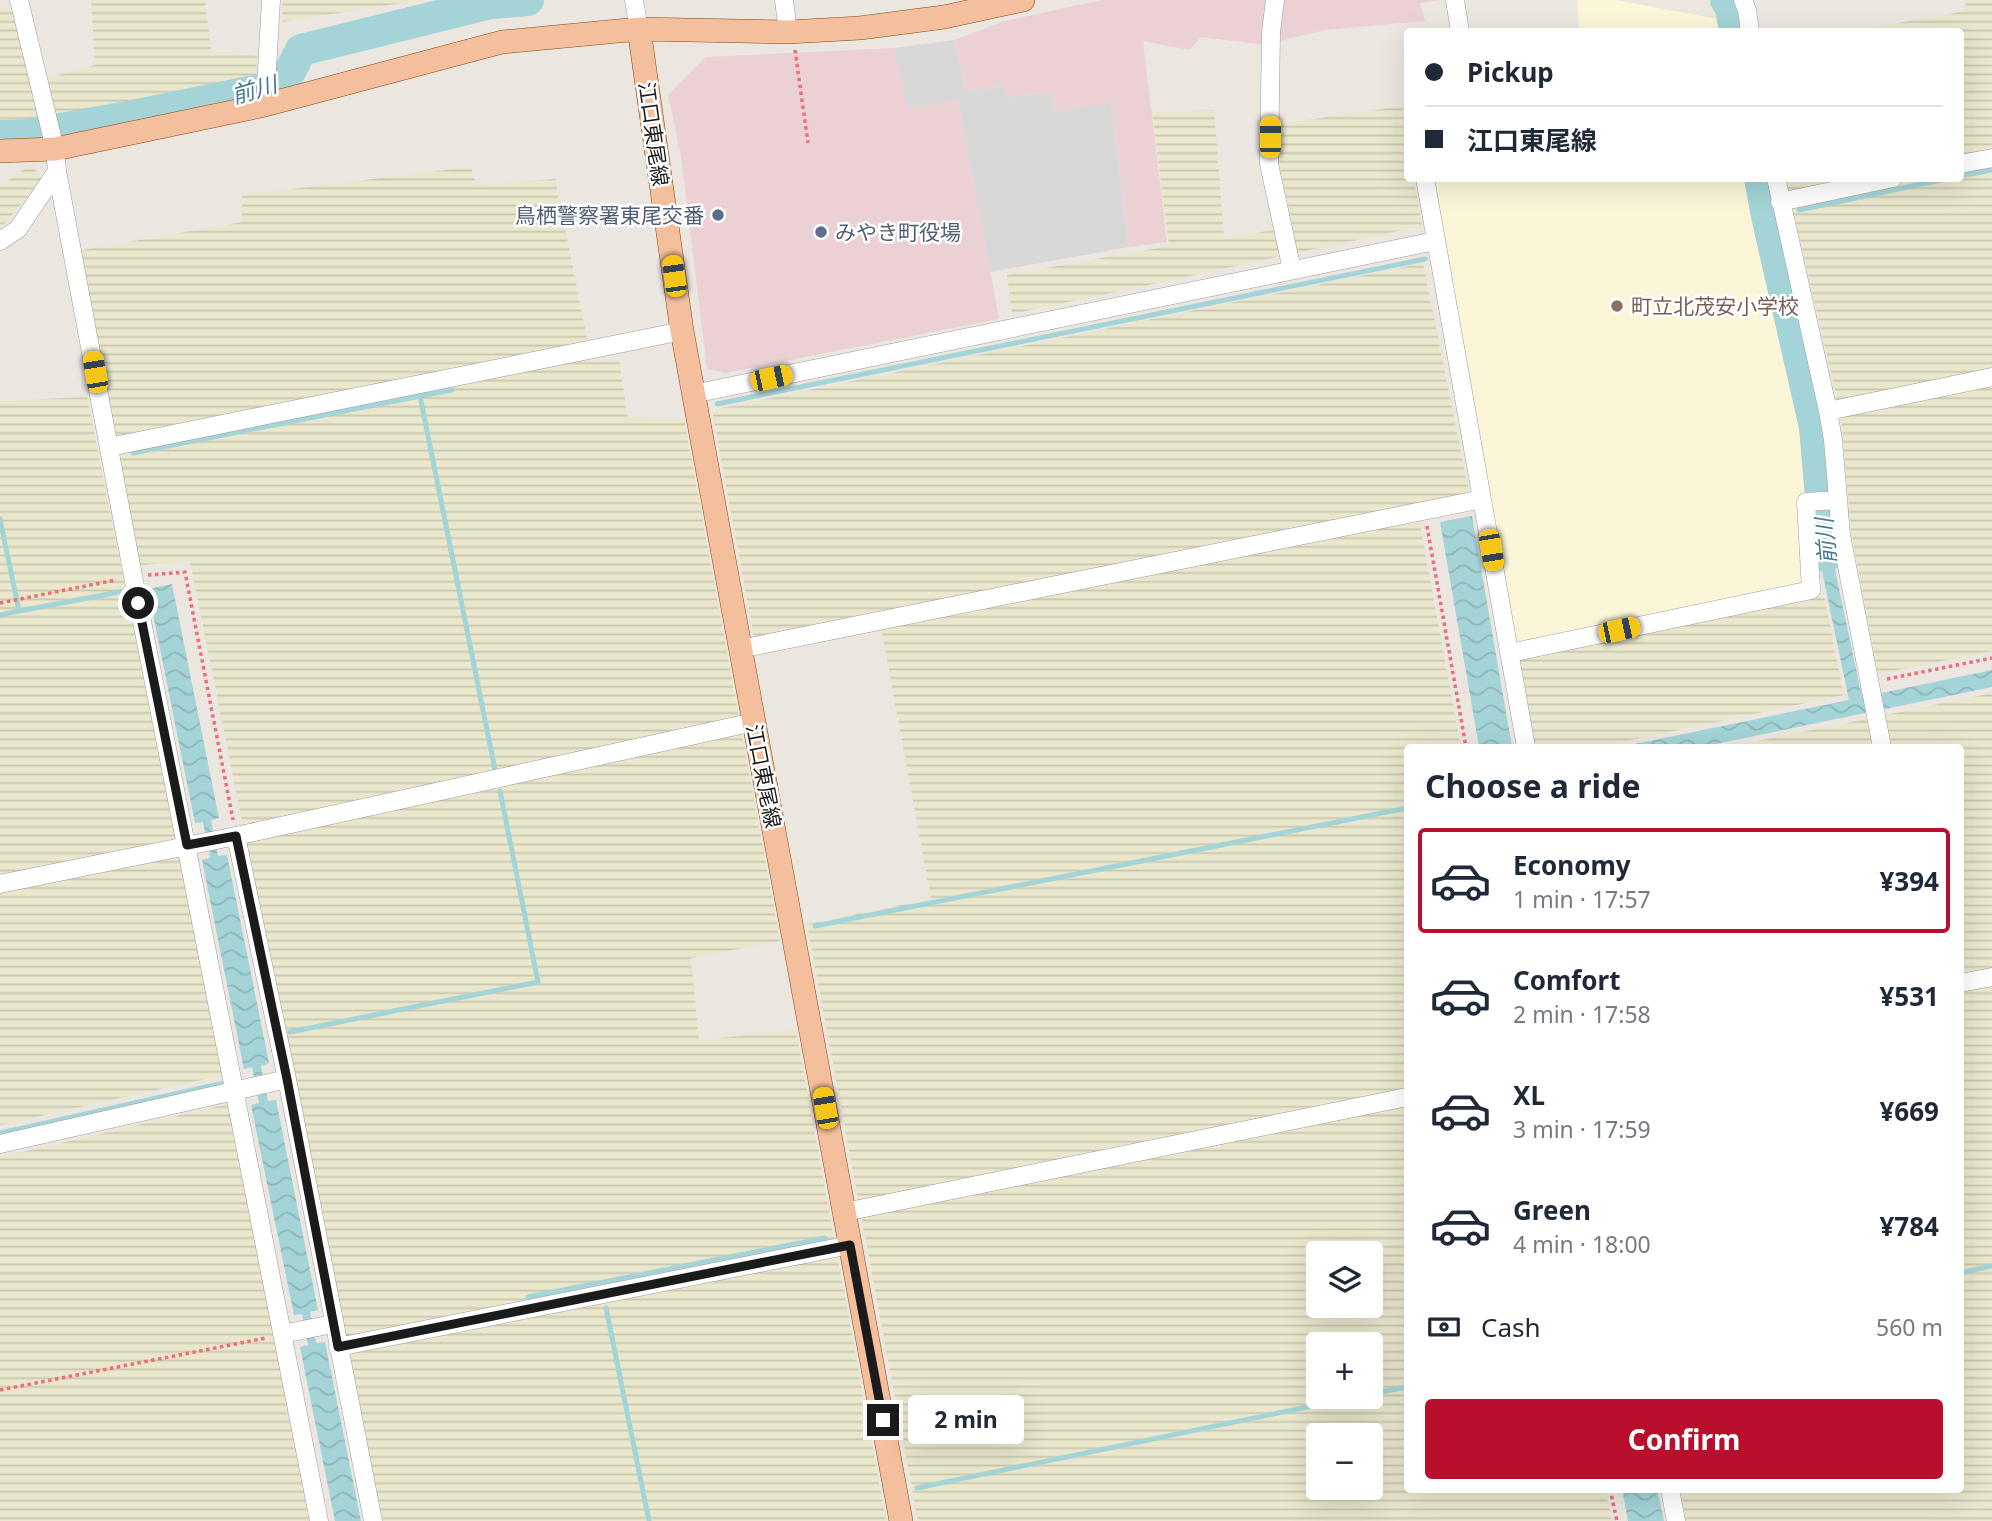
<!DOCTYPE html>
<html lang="en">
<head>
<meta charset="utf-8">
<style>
	:root { --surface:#fff; --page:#f2f2f3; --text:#1f2937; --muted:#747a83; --line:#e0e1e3; --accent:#b70f2c }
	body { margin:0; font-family:"Noto Sans","Noto Sans JP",sans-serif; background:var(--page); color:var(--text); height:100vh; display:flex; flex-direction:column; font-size:26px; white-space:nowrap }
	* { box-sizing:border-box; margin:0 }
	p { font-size:23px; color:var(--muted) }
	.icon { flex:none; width:38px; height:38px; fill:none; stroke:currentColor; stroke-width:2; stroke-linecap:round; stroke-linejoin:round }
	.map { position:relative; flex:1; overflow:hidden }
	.details { position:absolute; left:1404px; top:744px; width:560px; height:749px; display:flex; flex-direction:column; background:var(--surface); border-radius:7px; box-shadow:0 7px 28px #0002 }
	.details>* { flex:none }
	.guide { position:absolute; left:1404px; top:28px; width:560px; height:154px; border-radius:7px; box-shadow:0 7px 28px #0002; display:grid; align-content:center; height:154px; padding:0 21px; background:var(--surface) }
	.fabs { position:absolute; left:1306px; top:1241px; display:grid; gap:14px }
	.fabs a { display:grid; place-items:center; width:77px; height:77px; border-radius:7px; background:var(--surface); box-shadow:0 7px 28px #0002; font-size:35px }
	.end { position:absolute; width:32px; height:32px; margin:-16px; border:9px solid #1b1b1b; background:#fff; box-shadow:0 0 0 4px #fff }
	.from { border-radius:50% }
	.bubble { position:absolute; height:49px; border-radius:7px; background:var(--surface); box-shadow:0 7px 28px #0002; font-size:23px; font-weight:700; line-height:49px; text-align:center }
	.car { position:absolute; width:21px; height:42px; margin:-21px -10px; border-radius:9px; box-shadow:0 0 5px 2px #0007; background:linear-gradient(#f5c518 24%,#345 0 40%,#f5c518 0 76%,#345 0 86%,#f5c518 0) }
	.guide b { display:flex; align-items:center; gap:24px; height:66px; font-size:26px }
	.guide b+b { border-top:2px solid var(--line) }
	.guide i { width:18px; height:18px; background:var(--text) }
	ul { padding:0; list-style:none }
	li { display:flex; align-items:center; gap:21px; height:105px; margin:0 14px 10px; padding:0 7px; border:4px solid transparent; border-radius:7px }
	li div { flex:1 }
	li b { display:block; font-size:26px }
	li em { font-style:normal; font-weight:700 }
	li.active { border-color:var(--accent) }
	li>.icon { width:63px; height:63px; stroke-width:1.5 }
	h2 { padding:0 21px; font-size:32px; line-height:84px }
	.pay { display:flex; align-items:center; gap:18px; height:77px; padding:0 21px; font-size:26px }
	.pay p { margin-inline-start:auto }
	.primary-button { display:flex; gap:14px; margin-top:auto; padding:14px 21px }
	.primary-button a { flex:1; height:80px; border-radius:7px; background:var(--accent); color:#fff; font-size:28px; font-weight:700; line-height:80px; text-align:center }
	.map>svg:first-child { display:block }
	.residential { fill:#d9d8d8 }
	.commercial { fill:#ecd1d4 }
	.education { fill:#fcf6d9 }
	.farmland { fill:url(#farmland-rules); fill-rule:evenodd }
	.water { fill:url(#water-waves) }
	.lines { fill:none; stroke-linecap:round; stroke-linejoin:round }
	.stream { stroke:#a4d4d7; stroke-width:5 }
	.river { stroke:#a4d4d7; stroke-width:32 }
	.minor-casing { stroke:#9c9c9c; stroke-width:19 }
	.major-casing { stroke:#87480b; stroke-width:24 }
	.path { stroke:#ee6f78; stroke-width:3.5; stroke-dasharray:3.5 3.5; stroke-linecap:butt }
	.minor { stroke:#fff; stroke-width:18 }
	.major { stroke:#f4bf9d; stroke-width:23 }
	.route { stroke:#1b1b1b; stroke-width:9 }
	.service-dot { fill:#5c6f8a; stroke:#fff; stroke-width:2.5 }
	.education-dot { fill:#8d6e63; stroke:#fff; stroke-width:2.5 }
	.labels { text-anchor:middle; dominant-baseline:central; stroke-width:5; stroke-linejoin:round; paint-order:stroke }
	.street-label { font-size:21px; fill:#1b1b1b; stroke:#fff }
	.service-label { font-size:21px; fill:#4e5e75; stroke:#fff; text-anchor:end }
	.education-label { font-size:21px; fill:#785e54; stroke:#fff; text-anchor:start }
	.water-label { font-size:23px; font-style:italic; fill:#497b94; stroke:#fff }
</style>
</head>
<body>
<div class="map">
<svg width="1992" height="1521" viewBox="0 0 1992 1521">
	<defs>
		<pattern id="farmland-rules" width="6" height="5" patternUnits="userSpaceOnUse" patternTransform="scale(1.75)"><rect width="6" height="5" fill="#eae7cd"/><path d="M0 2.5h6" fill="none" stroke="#c8c6af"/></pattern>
		<pattern id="water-waves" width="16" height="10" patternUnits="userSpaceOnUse" patternTransform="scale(1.75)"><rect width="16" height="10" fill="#a4d4d7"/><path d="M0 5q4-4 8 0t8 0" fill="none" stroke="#8db5b8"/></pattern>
	</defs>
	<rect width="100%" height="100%" fill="#ece6e1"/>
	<path class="residential" d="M954 40 966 91 1005 86 1007 98 1050 91 1054 112 1111 102 1129 247 990 272 958 100 907 109 894 48Z"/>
	<path class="commercial" d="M1102 0H1441L1420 3 1425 21 1325 30 1264 45 1201 37 1190 50 1143 41 1167 242 1129 247 1111 103 1054 112 1049 91 1006 98 1004 86 966 91 954 40 1005 21Z
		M894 48 908 109 958 99 999 319 725 373 707 369 681 157 668 95 706 57Z"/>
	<path class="education" d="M1577 0H1616L1723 20 1725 31H1579Z
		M1432 179H1754L1805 433 1812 492 1799 494 1805 588 1522 645 1514 640Z"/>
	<path class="farmland" d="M91 0H205L211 51 257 56 255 86 35 125 0 127V11L16 7 33 82 95 65Z
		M283 0H421L282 22Z
		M1965 0H1992V651L1878 674 1851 532 1841 416 1786 179 1960 178V32L1853 31 1966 11Z
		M1403 106 1407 133V178L1414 179 1422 226 1012 314 1007 275 1169 246 1152 112 1214 110 1224 238 1293 227 1276 150 1278 124Z
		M30 165 43 179 0 229V186Z
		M471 167 476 185 555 179 592 362 619 360 628 418 684 419 780 941 691 958 699 1040 796 1030 886 1521H382L190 561 140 565 78 251 242 222V195Z
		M1423 263 1469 492 1416 504 1461 747H1407V1489H1605L1612 1521H918L807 924 931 899 881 627 757 653 712 410ZM1318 1253H1370V1306H1318ZM1318 1344H1370V1396H1318ZM1318 1435H1370V1488H1318Z
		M87 397 223 1075 0 1125V401Z
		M1824 596 1844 695 1598 747H1535L1517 657Z
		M1992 693V1521H1686L1680 1489H1960V747H1729Z
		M228 1104 311 1521H0V1157Z"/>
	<path class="water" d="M1819 515H1827L1832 556 1862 697 1992 670V687L1701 747H1620L1849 700 1823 576Z
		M1472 516 1512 747H1479L1440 522Z
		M172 584 219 818 211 820 218 856 227 855 269 1063 261 1066 268 1101 276 1100 318 1310 310 1312 316 1343 325 1342 361 1521H335L300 1347 308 1345 302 1314 294 1315 251 1105 259 1103 252 1067 244 1069 202 860 210 858 203 822 195 823 148 589Z
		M1622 1489H1657L1664 1521H1628Z"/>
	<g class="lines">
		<path class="stream" d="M1960 176 1992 170
			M1799 210 1950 178
			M452 390 420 396 495 770
			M717 404 1425 259
			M133 453 420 396
			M0 519 19 611 125 591
			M0 615 19 611
			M815 926 1407 808
			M290 1032 538 982 500 791
			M0 1133 224 1083
			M1960 1273 1992 1266
			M528 1297 825 1238
			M606 1308 649 1521
			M1370 1394 1407 1387
			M917 1488 1360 1396"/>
		<path class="river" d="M1726 0 1731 8 1735 32
			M0 136 27 135 133 116 283 85 301 50 491 3 528 0
			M1760 178 1767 216 1815 427 1826 556"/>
		<defs>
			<path id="minor" d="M19 0 55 149 57 171 133 576 319 1521
				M634 0 639 29
				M784 0 788 32
				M1275 0 1271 32 1269 164 1292 270
				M1455 0 1460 32
				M1743 0 1747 10 1750 32
				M265 105 271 0
				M1960 164 1992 158
				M1425 178 1526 747
				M1776 178 1828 411 1833 440 1841 535 1882 747
				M1780 202 1893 178
				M0 241 18 229 57 171
				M693 394 1435 241
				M1828 411 1992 377
				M109 447 682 331
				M740 649 1482 499
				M1510 653 1811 590 1806 502 1837 500
				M236 836 287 1079 373 1521
				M0 884 236 836 754 722
				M1960 983 1992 977
				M0 1144 287 1079
				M845 1212 1407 1097
				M282 1334 333 1324
				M338 1347 850 1245
				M1670 1489 1676 1521"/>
			<path id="major" d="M639 29 682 331 901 1521
				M0 151 55 149 265 105 502 42 639 29 788 32 860 28 944 17 1023 0"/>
		</defs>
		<use href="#minor" class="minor-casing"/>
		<use href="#major" class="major-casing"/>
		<path class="path" d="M795 50 808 143
			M1427 526 1466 747
			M148 575 185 572 233 820
			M0 603 116 580
			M1887 679 1992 658
			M0 1390 266 1338
			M1610 1489 1617 1521"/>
		<use href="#minor" class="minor"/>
		<use href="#major" class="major"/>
	</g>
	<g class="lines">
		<path class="route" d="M138 603 187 845 236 836 287 1079 338 1347 850 1245 883 1420"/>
	</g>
	<g class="service-dot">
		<circle cx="718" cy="215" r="7"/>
		<circle cx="821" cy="232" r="7"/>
	</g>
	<circle class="education-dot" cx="1617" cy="306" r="7"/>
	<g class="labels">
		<g class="street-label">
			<text transform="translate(654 134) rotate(82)">江口東尾線</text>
			<text transform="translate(764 776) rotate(79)">江口東尾線</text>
		</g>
		<g class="service-label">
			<text x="704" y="215">鳥栖警察署東尾交番</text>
			<text x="835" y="232" text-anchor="start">みやき町役場</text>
		</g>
		<g class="education-label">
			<text x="1631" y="306">町立北茂安小学校</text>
		</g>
		<g class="water-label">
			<text transform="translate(254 89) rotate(-16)">前川</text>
			<text transform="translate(1825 541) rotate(-95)">前川</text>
		</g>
	</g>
</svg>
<div class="fabs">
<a><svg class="icon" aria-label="layers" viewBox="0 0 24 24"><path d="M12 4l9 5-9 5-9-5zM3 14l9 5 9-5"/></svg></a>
<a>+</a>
<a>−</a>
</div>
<i class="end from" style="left:138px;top:603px"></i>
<i class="end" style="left:883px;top:1420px"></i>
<div class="bubble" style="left:908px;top:1395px;width:116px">2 min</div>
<i class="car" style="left:1270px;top:137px;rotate:0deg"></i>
<i class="car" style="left:674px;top:276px;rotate:352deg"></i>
<i class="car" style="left:95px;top:372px;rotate:350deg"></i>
<i class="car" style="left:771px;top:378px;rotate:78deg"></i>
<i class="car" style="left:1491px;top:550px;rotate:170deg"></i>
<i class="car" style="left:1619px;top:630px;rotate:78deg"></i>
<i class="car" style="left:825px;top:1108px;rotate:350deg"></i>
<div class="guide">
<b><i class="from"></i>Pickup</b>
<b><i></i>江口東尾線</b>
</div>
<section class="details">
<h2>Choose a ride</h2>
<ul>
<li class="active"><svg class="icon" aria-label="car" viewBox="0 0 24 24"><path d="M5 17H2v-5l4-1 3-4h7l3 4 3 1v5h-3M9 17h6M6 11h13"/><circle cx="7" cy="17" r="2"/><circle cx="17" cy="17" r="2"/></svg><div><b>Economy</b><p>1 min · 17:57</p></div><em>¥394</em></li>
<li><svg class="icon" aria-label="car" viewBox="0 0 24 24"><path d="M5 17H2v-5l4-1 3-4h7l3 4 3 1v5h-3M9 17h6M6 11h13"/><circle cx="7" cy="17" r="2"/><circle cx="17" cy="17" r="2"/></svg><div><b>Comfort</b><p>2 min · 17:58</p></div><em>¥531</em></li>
<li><svg class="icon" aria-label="car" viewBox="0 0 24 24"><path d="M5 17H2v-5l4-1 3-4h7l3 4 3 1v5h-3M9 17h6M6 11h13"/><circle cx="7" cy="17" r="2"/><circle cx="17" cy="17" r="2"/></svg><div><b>XL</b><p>3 min · 17:59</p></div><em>¥669</em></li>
<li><svg class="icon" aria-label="car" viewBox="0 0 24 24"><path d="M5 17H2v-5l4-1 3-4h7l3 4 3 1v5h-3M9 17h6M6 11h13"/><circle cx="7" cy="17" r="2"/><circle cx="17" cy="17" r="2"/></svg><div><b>Green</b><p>4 min · 18:00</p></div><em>¥784</em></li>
</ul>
<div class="pay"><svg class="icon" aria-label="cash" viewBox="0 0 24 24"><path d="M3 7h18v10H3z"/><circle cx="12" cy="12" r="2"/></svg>Cash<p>560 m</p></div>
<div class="primary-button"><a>Confirm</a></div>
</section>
</div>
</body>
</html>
